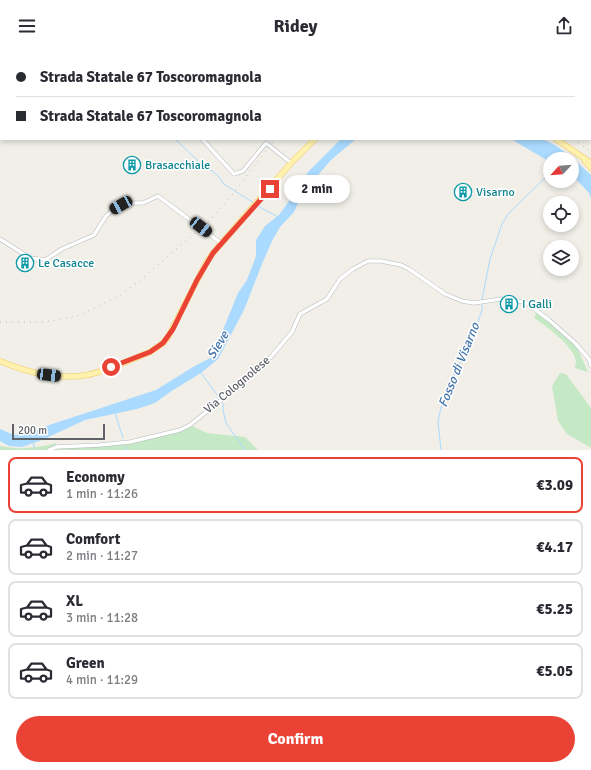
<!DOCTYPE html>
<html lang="en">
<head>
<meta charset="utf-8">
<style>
	:root { --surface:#fff; --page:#f2f2f3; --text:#2b2b33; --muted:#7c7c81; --line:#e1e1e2; --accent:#ea4335 }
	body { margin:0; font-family:Signika,sans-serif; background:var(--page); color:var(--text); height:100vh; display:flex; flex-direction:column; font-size:15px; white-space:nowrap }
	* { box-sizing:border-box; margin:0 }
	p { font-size:13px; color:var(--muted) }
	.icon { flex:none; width:22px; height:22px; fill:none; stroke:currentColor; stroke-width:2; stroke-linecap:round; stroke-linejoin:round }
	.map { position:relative; height:398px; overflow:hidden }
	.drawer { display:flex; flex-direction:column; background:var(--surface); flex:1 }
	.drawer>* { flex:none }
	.banner { position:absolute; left:0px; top:0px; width:591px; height:88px; box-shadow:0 2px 6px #0003; display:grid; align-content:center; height:88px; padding:0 16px; background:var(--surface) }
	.needle { width:26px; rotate:244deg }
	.buttons { position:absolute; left:543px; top:100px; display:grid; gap:8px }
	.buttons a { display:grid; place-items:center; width:36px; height:36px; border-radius:50%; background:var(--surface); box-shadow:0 2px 6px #0003; font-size:20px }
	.scale { position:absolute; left:12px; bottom:10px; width:93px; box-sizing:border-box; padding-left:4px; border:2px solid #5f6368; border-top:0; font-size:11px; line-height:14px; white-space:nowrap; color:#5f6368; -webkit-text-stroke:3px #fff; paint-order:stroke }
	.end { position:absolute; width:18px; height:18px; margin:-9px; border:5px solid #ea4335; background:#fff; box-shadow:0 0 0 2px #fff }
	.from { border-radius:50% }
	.bubble { position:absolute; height:28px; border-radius:14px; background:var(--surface); box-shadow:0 2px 6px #0003; font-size:13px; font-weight:800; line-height:28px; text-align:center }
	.car { position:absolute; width:12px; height:24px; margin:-12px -6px; border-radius:5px; box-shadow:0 0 3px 1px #0007; background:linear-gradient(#222 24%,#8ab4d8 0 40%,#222 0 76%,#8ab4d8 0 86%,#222 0) }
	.banner b { display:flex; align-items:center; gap:14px; height:38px; font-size:15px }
	.banner b+b { border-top:1px solid var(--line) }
	.banner i { width:10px; height:10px; background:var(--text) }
	ul { padding:7px 0 0; list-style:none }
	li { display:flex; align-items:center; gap:12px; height:56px; margin:0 8px 6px; padding:0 8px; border:2px solid var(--line); border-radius:8px }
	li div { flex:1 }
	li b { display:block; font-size:15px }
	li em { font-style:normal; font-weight:800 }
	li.selected { border-color:var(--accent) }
	li>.icon { width:36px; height:36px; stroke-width:1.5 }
	.button { display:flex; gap:8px; margin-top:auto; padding:8px 16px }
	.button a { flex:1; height:46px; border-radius:24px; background:var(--accent); color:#fff; font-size:16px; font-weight:800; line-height:46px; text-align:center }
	header { display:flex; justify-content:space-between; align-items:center; height:52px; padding:0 16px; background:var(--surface); font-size:18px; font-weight:800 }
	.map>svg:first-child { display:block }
	.green { fill:#c5e8c5 }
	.water { fill:#aadaff }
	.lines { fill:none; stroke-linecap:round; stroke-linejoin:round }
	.stream { stroke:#aadaff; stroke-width:1 }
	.minor-casing { stroke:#b5b8bc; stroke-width:4.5 }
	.primary-casing { stroke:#f2c960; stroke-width:6 }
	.minor { stroke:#fff; stroke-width:3.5 }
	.primary { stroke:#fff2af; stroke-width:5 }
	.rail { stroke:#b6b7b8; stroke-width:1; stroke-dasharray:1 5; stroke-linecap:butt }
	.route { stroke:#ea4335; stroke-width:5 }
	.labels { text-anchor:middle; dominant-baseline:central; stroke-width:3; stroke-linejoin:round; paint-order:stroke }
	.culture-label { font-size:12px; fill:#0d838f; stroke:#fff; text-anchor:start }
	.street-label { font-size:12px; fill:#5f6368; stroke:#fff }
	.water-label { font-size:13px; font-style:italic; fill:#4174aa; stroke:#fff }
</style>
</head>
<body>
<header><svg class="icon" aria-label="menu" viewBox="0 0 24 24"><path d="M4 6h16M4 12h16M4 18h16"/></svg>Ridey<svg class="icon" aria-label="share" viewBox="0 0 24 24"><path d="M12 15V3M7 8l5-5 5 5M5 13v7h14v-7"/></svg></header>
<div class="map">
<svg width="591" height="398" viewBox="0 0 591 398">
	<rect width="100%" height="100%" fill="#f1efe8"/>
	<path class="green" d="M537 259 575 291 588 320 575 316C575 316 576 311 576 310 576 296 545 273 534 266Z
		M560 321 566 322 591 356V396L567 382 558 369 552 334Z
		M190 373 207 381 245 385 258 398H0V394C17 398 38 396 56 391V394L130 390 180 378Z"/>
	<path class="water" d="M341 87H356L331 108 318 123 301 144 294 160 280 175 272 189 262 212 244 258 218 307 201 321 170 340 155 351 137 357 85 368 42 388 22 395 9 394 0 389V377L14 383 31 379 156 338 193 315 212 305 238 241 247 228 256 204V188L265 174 279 163 297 138 308 120Z
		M511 87C519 87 535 85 542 87 561 94 577 110 591 123V146L589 141 572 123V107H550V110Z"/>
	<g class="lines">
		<path class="stream" d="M335 0V1
			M126 1V0
			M175 87 198 109 201 114 212 119 218 124 224 132 254 151
			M257 153 263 157 278 165
			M482 248 490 207 502 172 509 161 550 121
			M201 321 218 344
			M223 351V358L226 371 245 398
			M115 361 123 386
			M33 391 35 397
			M126 395V398
			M441 398 438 369 443 347 473 284 482 258V253"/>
		<defs>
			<path id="minor" d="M261 0V1
				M202 87 234 122 243 119 266 91 291 111
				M0 187 30 206 45 208 62 197 94 183 106 164 113 158 127 151H143L158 144 221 191
				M49 398 56 395 100 393 130 390 180 378 190 373 225 345 238 332 270 306 292 280 300 262 327 247 340 227 353 217 368 209H381L401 213 409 217 445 242 462 249 474 251 501 247 525 250 549 268 575 291 589 307 591 314"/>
			<path id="primary" d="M556 87 591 111
				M585 109 591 116
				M0 309C26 320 58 328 87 323 108 319 130 308 150 300L163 291 168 285 206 211 213 201 291 111 315 87"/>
		</defs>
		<use href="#minor" class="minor-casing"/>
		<use href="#primary" class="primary-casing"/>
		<use href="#minor" class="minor"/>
		<use href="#primary" class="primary"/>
		<path class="rail" d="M573 87 591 100
			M0 270H44L78 264 119 244 137 231 210 168 232 143 275 87"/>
	</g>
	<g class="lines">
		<path class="route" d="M111 315 150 300 163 291 173 277 197 228 213 201 270 137"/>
	</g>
	<defs>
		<symbol id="building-ring" viewBox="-11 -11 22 22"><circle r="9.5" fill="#fff" stroke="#0f9aa8" stroke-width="1.5"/><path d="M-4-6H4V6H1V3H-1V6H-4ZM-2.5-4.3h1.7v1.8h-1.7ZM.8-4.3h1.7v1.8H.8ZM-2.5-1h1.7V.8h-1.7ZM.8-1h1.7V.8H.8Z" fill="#0f9aa8"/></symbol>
	</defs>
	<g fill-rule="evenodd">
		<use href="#building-ring" x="122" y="103" width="20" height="20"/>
		<use href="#building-ring" x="453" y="130" width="20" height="20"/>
		<use href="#building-ring" x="15" y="201" width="20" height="20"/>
		<use href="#building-ring" x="499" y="242" width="20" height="20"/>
	</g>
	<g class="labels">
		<g class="culture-label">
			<text x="145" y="113">Brasacchiale</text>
			<text x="476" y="140">Visarno</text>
			<text x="38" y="211">Le Casacce</text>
			<text x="522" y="252">I Galli</text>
		</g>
		<g class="street-label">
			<text transform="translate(237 333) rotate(-40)">Via Colognolese</text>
		</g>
		<g class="water-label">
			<text transform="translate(218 293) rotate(-59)">Sieve</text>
			<text transform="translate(459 313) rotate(-68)">Fosso di Visarno</text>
		</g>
	</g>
</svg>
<div class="buttons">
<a><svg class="needle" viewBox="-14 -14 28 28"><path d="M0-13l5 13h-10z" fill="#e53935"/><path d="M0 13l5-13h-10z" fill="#7c7c81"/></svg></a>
<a><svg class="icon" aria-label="locate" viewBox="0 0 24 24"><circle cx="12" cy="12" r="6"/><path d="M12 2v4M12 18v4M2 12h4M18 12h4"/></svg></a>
<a><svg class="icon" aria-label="layers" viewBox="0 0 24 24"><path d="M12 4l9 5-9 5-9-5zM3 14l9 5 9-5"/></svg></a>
</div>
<div class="scale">200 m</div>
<i class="end from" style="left:111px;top:315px"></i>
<i class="end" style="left:270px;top:137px"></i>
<div class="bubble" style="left:284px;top:123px;width:66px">2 min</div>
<i class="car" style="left:121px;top:153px;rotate:241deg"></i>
<i class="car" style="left:201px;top:175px;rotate:128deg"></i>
<i class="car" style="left:49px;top:323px;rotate:97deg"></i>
<div class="banner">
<b><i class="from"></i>Strada Statale 67 Toscoromagnola</b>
<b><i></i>Strada Statale 67 Toscoromagnola</b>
</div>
</div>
<section class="drawer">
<ul>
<li class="selected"><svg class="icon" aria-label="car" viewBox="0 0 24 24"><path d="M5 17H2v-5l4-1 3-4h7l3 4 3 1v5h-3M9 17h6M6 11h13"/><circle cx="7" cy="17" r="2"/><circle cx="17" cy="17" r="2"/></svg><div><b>Economy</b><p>1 min · 11:26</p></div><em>€3.09</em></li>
<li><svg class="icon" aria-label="car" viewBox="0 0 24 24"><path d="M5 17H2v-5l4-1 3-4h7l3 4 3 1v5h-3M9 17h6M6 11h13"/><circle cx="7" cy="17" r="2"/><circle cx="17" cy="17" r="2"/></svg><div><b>Comfort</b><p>2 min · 11:27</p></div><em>€4.17</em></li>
<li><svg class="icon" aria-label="car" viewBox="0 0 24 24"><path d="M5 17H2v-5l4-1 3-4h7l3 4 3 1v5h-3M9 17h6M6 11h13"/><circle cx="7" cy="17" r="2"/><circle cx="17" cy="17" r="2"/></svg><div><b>XL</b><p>3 min · 11:28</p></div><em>€5.25</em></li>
<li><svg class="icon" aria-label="car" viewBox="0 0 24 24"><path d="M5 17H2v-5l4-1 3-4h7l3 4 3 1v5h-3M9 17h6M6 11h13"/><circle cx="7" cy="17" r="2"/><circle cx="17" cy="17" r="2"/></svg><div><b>Green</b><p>4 min · 11:29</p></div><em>€5.05</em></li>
</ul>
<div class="button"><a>Confirm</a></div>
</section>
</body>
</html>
